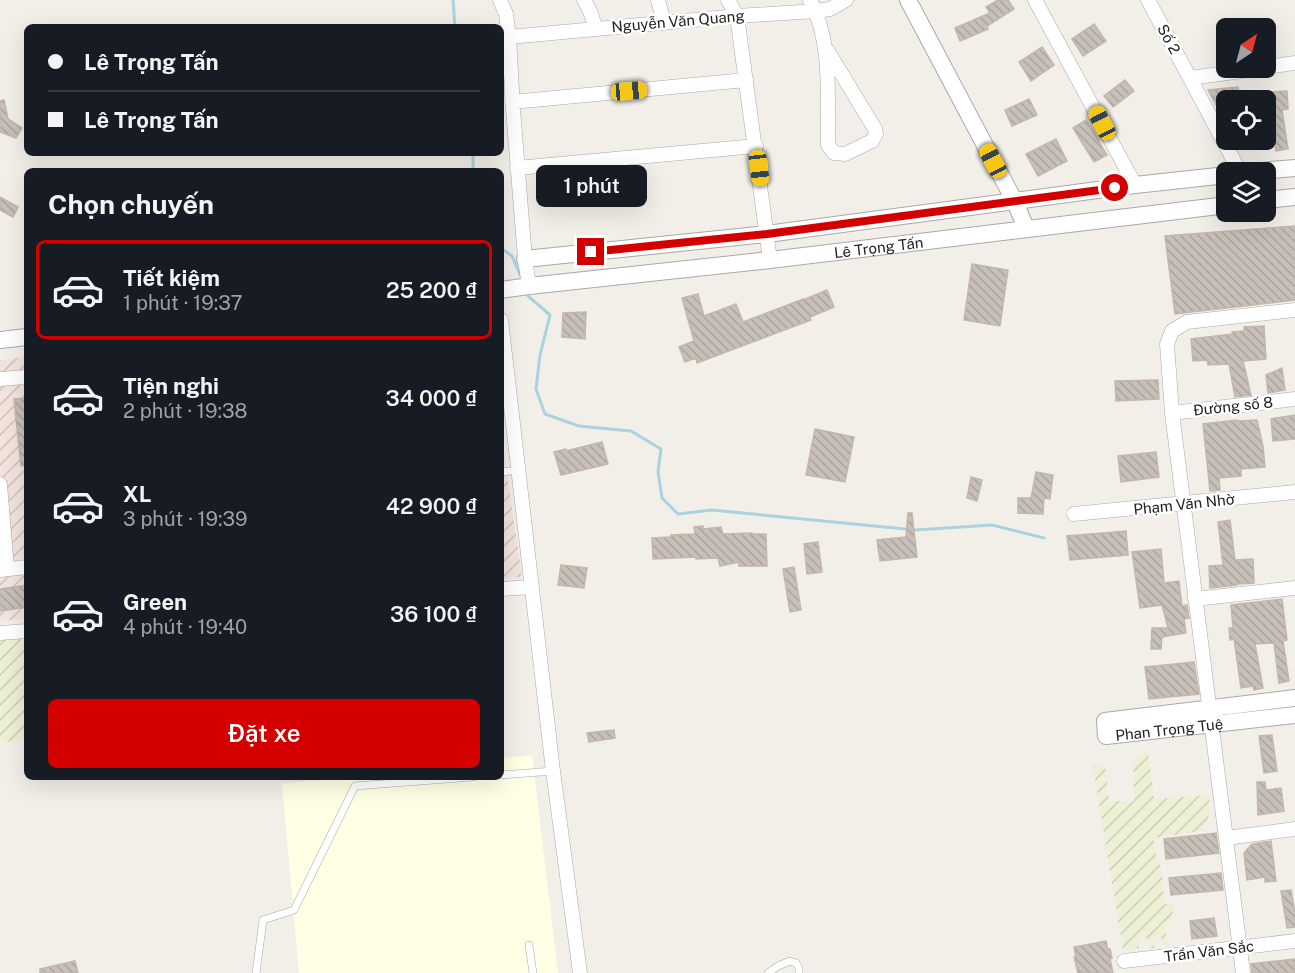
<!DOCTYPE html>
<html lang="vi">
<head>
<meta charset="utf-8">
<style>
	:root { --surface:#171b24; --page:#20242c; --text:#f1f3f6; --muted:#9ea1a6; --line:#363941; --accent:#d40000 }
	body { margin:0; font-family:"Public Sans",sans-serif; background:var(--page); color:var(--text); height:100vh; display:flex; flex-direction:column; font-size:22px; white-space:nowrap }
	* { box-sizing:border-box; margin:0 }
	p { font-size:20px; color:var(--muted) }
	.icon { flex:none; width:33px; height:33px; fill:none; stroke:currentColor; stroke-width:2; stroke-linecap:round; stroke-linejoin:round }
	.map { position:relative; flex:1; overflow:hidden }
	.drawer { position:absolute; left:24px; top:168px; width:480px; height:612px; display:flex; flex-direction:column; background:var(--surface); border-radius:9px; box-shadow:0 6px 24px #0002 }
	.drawer>* { flex:none }
	.guide { position:absolute; left:24px; top:24px; width:480px; height:132px; border-radius:9px; box-shadow:0 6px 24px #0002; display:grid; align-content:center; height:132px; padding:0 24px; background:var(--surface) }
	.needle { width:39px; rotate:36deg }
	.fabs { position:absolute; left:1216px; top:18px; display:grid; gap:12px }
	.fabs a { display:grid; place-items:center; width:60px; height:60px; border-radius:9px; background:var(--surface); box-shadow:0 6px 24px #0002; font-size:30px }
	.end { position:absolute; width:27px; height:27px; margin:-14px; border:8px solid #d40000; background:#fff; box-shadow:0 0 0 3px #fff }
	.from { border-radius:50% }
	.bubble { position:absolute; height:42px; border-radius:9px; background:var(--surface); box-shadow:0 6px 24px #0002; font-size:20px; font-weight:600; line-height:42px; text-align:center }
	.car { position:absolute; width:18px; height:36px; margin:-18px -9px; border-radius:8px; box-shadow:0 0 4px 2px #0007; background:linear-gradient(#f5c518 24%,#345 0 40%,#f5c518 0 76%,#345 0 86%,#f5c518 0) }
	.guide b { display:flex; align-items:center; gap:21px; height:57px; font-size:22px }
	.guide b+b { border-top:2px solid var(--line) }
	.guide i { width:15px; height:15px; background:var(--text) }
	ul { padding:0; list-style:none }
	li { display:flex; align-items:center; gap:18px; height:99px; margin:0 12px 9px; padding:0 12px; border:3px solid transparent; border-radius:9px }
	li div { flex:1 }
	li b { display:block; font-size:22px }
	li em { font-style:normal; font-weight:600 }
	li.current { border-color:var(--accent) }
	li>.icon { width:54px; height:54px; stroke-width:1.5 }
	h2 { padding:0 24px; font-size:27px; line-height:72px }
	.cta { display:flex; gap:12px; margin-top:auto; padding:12px 24px }
	.cta a { flex:1; height:69px; border-radius:9px; background:var(--accent); color:#fff; font-size:24px; font-weight:600; line-height:69px; text-align:center }
	.map>svg:first-child { display:block }
	.education { fill:#ffffe5 }
	.military { fill:url(#military-furrows) }
	.farmland { fill:url(#farmland-furrows) }
	.lines { fill:none; stroke-linecap:round; stroke-linejoin:round }
	.stream { stroke:#aad3df; stroke-width:3 }
	.building { fill:url(#building-back-hatch); stroke:#c4b6ab; stroke-width:1.5 }
	.service-casing { stroke:#a9a9a9; stroke-width:8 }
	.minor-casing { stroke:#a9a9a9; stroke-width:15 }
	.tertiary-casing { stroke:#a9a9a9; stroke-width:18 }
	.service { stroke:#fff; stroke-width:7 }
	.minor { stroke:#fff; stroke-width:14 }
	.tertiary { stroke:#fff; stroke-width:16 }
	.route { stroke:#d40000; stroke-width:8 }
	.labels { text-anchor:middle; dominant-baseline:central; stroke-width:5; stroke-linejoin:round; paint-order:stroke }
	.street-label { font-size:15px; fill:#222; stroke:#fff }
</style>
</head>
<body>
<div class="map">
<svg width="1295" height="973" viewBox="0 0 1295 973">
	<defs>
		<pattern id="military-furrows" width="10" height="10" patternUnits="userSpaceOnUse" patternTransform="scale(1.5)"><rect width="10" height="10" fill="#f3e3dd"/><path d="M-1 1l2-2M0 10L10 0M9 11l2-2" fill="none" stroke="#d0c2bd"/></pattern>
		<pattern id="farmland-furrows" width="10" height="10" patternUnits="userSpaceOnUse" patternTransform="scale(1.5)"><rect width="10" height="10" fill="#eef0d5"/><path d="M-1 1l2-2M0 10L10 0M9 11l2-2" fill="none" stroke="#ccceb7"/></pattern>
		<pattern id="building-back-hatch" width="6" height="6" patternUnits="userSpaceOnUse" patternTransform="scale(1.5)"><rect width="6" height="6" fill="#c7bfb8"/><path d="M-1 5l2 2M0 0l6 6M5-1l2 2" fill="none" stroke="#aba49e"/></pattern>
	</defs>
	<rect width="100%" height="100%" fill="#f2efe9"/>
	<path class="education" d="M532 755 558 973H299L282 784 345 777H501V758Z"/>
	<path class="military" d="M27 357V619L0 621V360Z
		M501 433 522 577 501 579Z"/>
	<path class="farmland" d="M27 637V740L0 742V639Z
		M1148 751 1154 799 1210 795 1209 814 1207 823 1200 831 1154 838V847L1162 872 1164 902 1165 904 1174 905 1171 922H1163L1169 946 1165 948 1160 935 1153 936 1154 949 1150 948 1147 938 1139 940V948L1123 950 1093 766 1105 765 1109 801H1134L1133 759Z"/>
	<g class="lines">
		<path class="stream" d="M453 0 455 27
			M473 171V153
			M501 248 512 256 521 277
			M528 296 550 315 540 355 536 389 545 414 579 426 631 431 661 449 658 472 662 498 678 514 712 510 915 530 992 525 1044 538"/>
	</g>
	<path class="building" d="M998 0H1008L1014 9 987 26 988 29 960 41 955 28 990 13 986 7Z
		M1094 24 1106 41 1083 56 1072 39Z
		M1042 47 1054 65 1031 81 1019 62Z
		M1125 80 1134 91 1113 107 1104 96Z
		M1238 87 1240 100H1227V126L1208 90Z
		M1287 91 1288 109 1282 110 1288 149 1276 151 1269 107V92Z
		M1029 99 1037 115 1012 126 1005 110Z
		M4 100 8 119 22 128 16 138 0 132V101Z
		M1086 120 1107 155 1094 162 1073 128Z
		M1056 139 1067 161 1038 176 1026 154Z
		M0 197 18 207 13 217 0 210Z
		M1295 226V300L1175 314 1165 236Z
		M972 264 1008 270 1000 326 964 320Z
		M827 290 834 307 810 317 811 320 697 363 696 358 685 362 679 347 694 341 682 298 698 294 704 316 736 304 743 322 803 299V300Z
		M586 312 585 339 562 337 563 313Z
		M1264 326 1266 359 1243 361 1251 395 1235 397 1229 364 1208 365 1207 360 1193 361 1191 339 1233 334 1232 332 1244 331V327Z
		M1282 368 1285 390 1268 393 1266 375Z
		M1158 380 1159 399 1116 401 1115 381Z
		M27 398V465L21 466 14 399Z
		M1295 415V439L1273 441 1271 419Z
		M1237 420V421L1257 420 1263 446 1265 467 1241 469V476L1219 478 1220 490 1210 491 1203 424Z
		M815 429 854 437 845 482 806 475Z
		M602 442 608 464 561 475 554 452 566 449V451Z
		M1156 452 1159 477 1121 482 1118 456Z
		M1036 472 1053 475 1050 499 1044 498 1043 514 1018 513V498H1031Z
		M971 477 982 480 977 501 967 498Z
		M908 513H912L917 557 880 561 877 540 906 537Z
		M1230 520 1235 560 1253 559 1254 583 1237 584V585L1210 588 1209 566 1223 565 1218 522Z
		M703 526V529L721 527 723 534 752 533V534H766L767 566H739V562L720 566 718 558 696 559V557L653 559 652 538 671 537V535L695 534 694 527Z
		M1126 531 1128 555 1070 560 1067 536Z
		M818 542 822 572 807 574 804 544Z
		M1161 549 1164 583 1179 581 1182 606 1187 605 1189 618 1184 619 1186 633 1162 637 1161 649H1151L1152 628H1168L1162 605 1140 608 1132 552Z
		M561 565 587 568 584 588 558 585Z
		M794 567 801 610 790 612 783 569Z
		M27 585V607L0 611V589Z
		M1282 599 1287 640 1283 641 1289 681 1279 683 1274 643 1255 644 1263 688 1254 690 1253 686 1241 688 1234 639 1230 640 1229 628H1233L1231 605Z
		M1194 662 1199 694 1149 699 1145 667Z
		M614 730 615 738 589 742 587 733Z
		M1272 735 1277 771 1264 773 1259 736Z
		M1257 782H1265L1266 790 1281 788 1284 811 1258 815Z
		M1216 833 1219 853 1166 859 1164 839Z
		M1271 841 1276 881 1265 882V877L1247 880 1244 853 1252 844Z
		M1221 873 1223 890 1171 895 1169 878Z
		M1291 890 1295 913V927L1287 928 1281 891Z
		M1214 918 1217 936 1192 939 1190 921Z
		M1106 941 1108 950 1110 949 1112 958 1110 959 1113 973H1078L1074 957H1076L1074 947Z
		M1295 959V973H1252L1251 964Z
		M75 961 78 973H40V969Z"/>
	<g class="lines">
		<defs>
			<path id="service" d="M501 472 518 470
				M501 775 553 771
				M529 945 533 973
				M256 973 263 920 294 910 355 786 473 777
				M768 973 778 966 790 961 796 963 799 968V973"/>
			<path id="minor" d="M500 0 506 14 509 37 513 109 525 259 529 286
				M584 0 590 11 596 29
				M658 0 664 22
				M728 0 737 16 770 260
				M810 0C833 43 827 97 828 145L834 153 845 154 872 141 876 134 875 129 827 50
				M1035 0 1135 185
				M1148 0 1240 172
				M509 37 737 16 816 11 830 9 846 0
				M1266 67 1295 63
				M1190 78 1264 68
				M512 102 746 80
				M517 168 756 146
				M501 320 553 771 580 973
				M0 379 27 377
				M1172 413 1295 399
				M0 484 7 569
				M1074 514 1295 492
				M0 570 27 567
				M501 589 532 587
				M1195 599 1295 588
				M0 633 27 631
				M1226 838 1295 829
				M1124 961 1295 941
				M1243 973 1172 413 1167 344 1172 331 1187 322 1295 310"/>
			<g id="tertiary">
				<path d="M908 0 1015 202 1026 228"/>
				<path d="M1248 172 1295 168"/>
				<path d="M1266 200 1295 197"/>
				<path d="M525 259 767 234 1135 185 1227 175"/>
				<path id="s1" d="M501 290 529 286 770 260 1227 205"/>
				<path d="M0 340 27 337"/>
				<path id="s2" d="M1295 698 1105 721 1106 736 1295 715"/>
			</g>
		</defs>
		<use href="#service" class="service-casing"/>
		<use href="#minor" class="minor-casing"/>
		<use href="#tertiary" class="tertiary-casing"/>
		<use href="#service" class="service"/>
		<use href="#minor" class="minor"/>
		<use href="#tertiary" class="tertiary"/>
	</g>
	<g class="lines">
		<path class="route" d="M591 252 767 234 1115 188"/>
	</g>
	<g class="labels">
		<g class="street-label">
			<text transform="translate(678 21) rotate(-5)">Nguyễn Văn Quang</text>
			<text transform="translate(1169 39) rotate(61)">Số 2</text>
			<text stroke="none"><textPath href="#s1" startOffset="380">Lê Trọng Tấn</textPath></text>
			<text transform="translate(1233 406) rotate(-6)">Đường số 8</text>
			<text transform="translate(1184 504) rotate(-6)">Phạm Văn Nhờ</text>
			<text stroke="none"><textPath href="#s2" startOffset="270">Phan Trọng Tuệ</textPath></text>
			<text transform="translate(1209 951) rotate(-7)">Trần Văn Sắc</text>
		</g>
	</g>
</svg>
<div class="fabs">
<a><svg class="needle" viewBox="-14 -14 28 28"><path d="M0-13l5 13h-10z" fill="#e53935"/><path d="M0 13l5-13h-10z" fill="#9ea1a6"/></svg></a>
<a><svg class="icon" aria-label="locate" viewBox="0 0 24 24"><circle cx="12" cy="12" r="6"/><path d="M12 2v4M12 18v4M2 12h4M18 12h4"/></svg></a>
<a><svg class="icon" aria-label="layers" viewBox="0 0 24 24"><path d="M12 4l9 5-9 5-9-5zM3 14l9 5 9-5"/></svg></a>
</div>
<i class="end from" style="left:1115px;top:188px"></i>
<i class="end" style="left:591px;top:252px"></i>
<div class="bubble" style="left:536px;top:165px;width:111px">1 phút</div>
<i class="car" style="left:629px;top:91px;rotate:85deg"></i>
<i class="car" style="left:1102px;top:123px;rotate:332deg"></i>
<i class="car" style="left:993px;top:161px;rotate:332deg"></i>
<i class="car" style="left:759px;top:168px;rotate:173deg"></i>
<div class="guide">
<b><i class="from"></i>Lê Trọng Tấn</b>
<b><i></i>Lê Trọng Tấn</b>
</div>
<section class="drawer">
<h2>Chọn chuyến</h2>
<ul>
<li class="current"><svg class="icon" aria-label="car" viewBox="0 0 24 24"><path d="M5 17H2v-5l4-1 3-4h7l3 4 3 1v5h-3M9 17h6M6 11h13"/><circle cx="7" cy="17" r="2"/><circle cx="17" cy="17" r="2"/></svg><div><b>Tiết kiệm</b><p>1 phút · 19:37</p></div><em>25 200 ₫</em></li>
<li><svg class="icon" aria-label="car" viewBox="0 0 24 24"><path d="M5 17H2v-5l4-1 3-4h7l3 4 3 1v5h-3M9 17h6M6 11h13"/><circle cx="7" cy="17" r="2"/><circle cx="17" cy="17" r="2"/></svg><div><b>Tiện nghi</b><p>2 phút · 19:38</p></div><em>34 000 ₫</em></li>
<li><svg class="icon" aria-label="car" viewBox="0 0 24 24"><path d="M5 17H2v-5l4-1 3-4h7l3 4 3 1v5h-3M9 17h6M6 11h13"/><circle cx="7" cy="17" r="2"/><circle cx="17" cy="17" r="2"/></svg><div><b>XL</b><p>3 phút · 19:39</p></div><em>42 900 ₫</em></li>
<li><svg class="icon" aria-label="car" viewBox="0 0 24 24"><path d="M5 17H2v-5l4-1 3-4h7l3 4 3 1v5h-3M9 17h6M6 11h13"/><circle cx="7" cy="17" r="2"/><circle cx="17" cy="17" r="2"/></svg><div><b>Green</b><p>4 phút · 19:40</p></div><em>36 100 ₫</em></li>
</ul>
<div class="cta"><a>Đặt xe</a></div>
</section>
</div>
</body>
</html>
